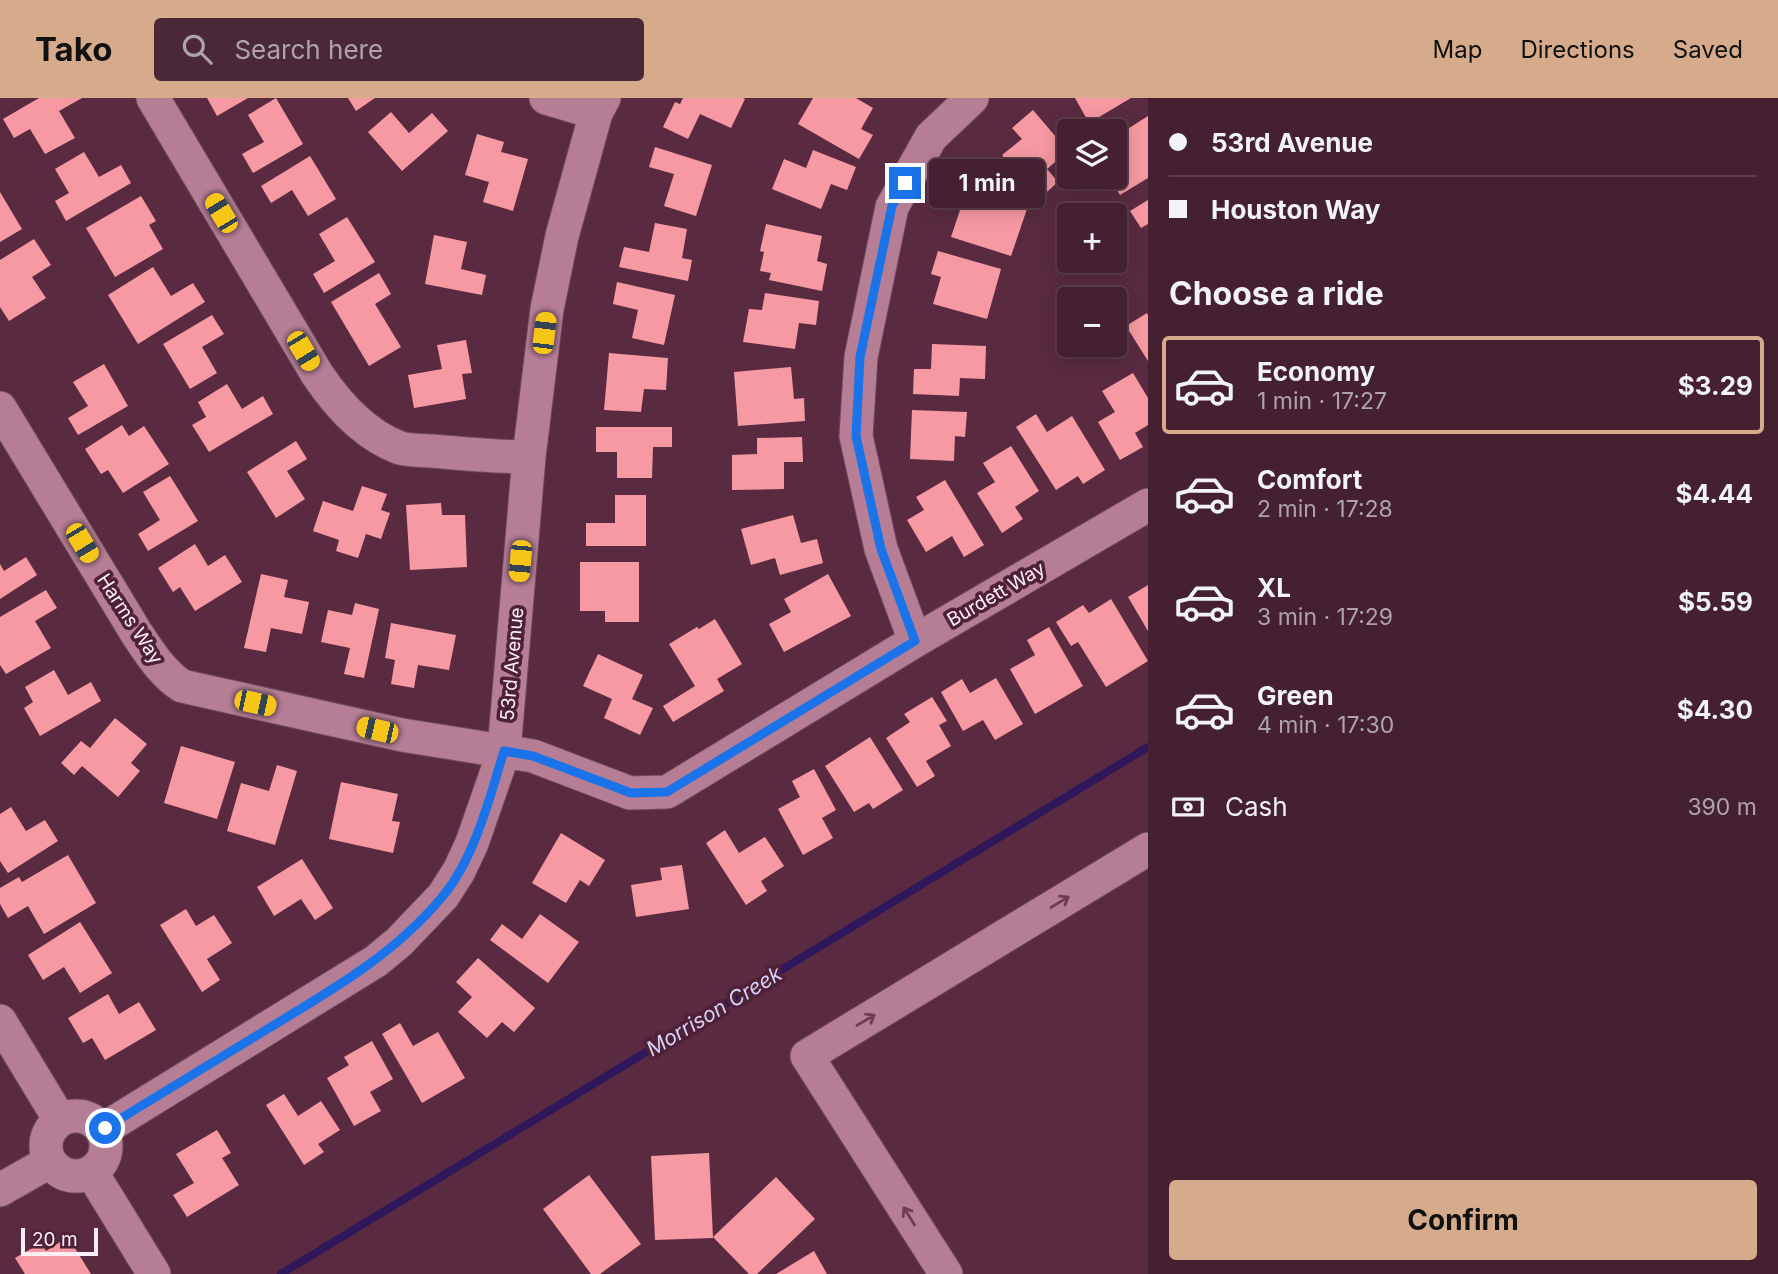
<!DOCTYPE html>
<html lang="en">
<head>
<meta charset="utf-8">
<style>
	:root { --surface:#442030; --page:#4b2838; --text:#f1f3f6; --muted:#afa3ab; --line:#5c3e4c; --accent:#d6ab8b }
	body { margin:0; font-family:Inter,sans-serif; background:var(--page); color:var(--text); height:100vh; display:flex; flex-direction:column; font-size:26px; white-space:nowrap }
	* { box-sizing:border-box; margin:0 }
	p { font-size:23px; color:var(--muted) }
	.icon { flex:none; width:38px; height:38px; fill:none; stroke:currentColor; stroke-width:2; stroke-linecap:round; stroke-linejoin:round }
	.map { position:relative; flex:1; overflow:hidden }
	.panel { display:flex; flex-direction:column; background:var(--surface); width:630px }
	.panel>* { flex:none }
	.banner { display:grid; align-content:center; height:154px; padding:0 21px; background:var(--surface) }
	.buttons { position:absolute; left:1057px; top:21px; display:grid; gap:14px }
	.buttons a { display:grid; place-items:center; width:70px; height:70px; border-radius:7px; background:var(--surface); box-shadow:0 4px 18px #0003,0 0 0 2px var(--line); font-size:35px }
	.scale { position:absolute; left:21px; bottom:18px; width:77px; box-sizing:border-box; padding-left:7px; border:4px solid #fceff4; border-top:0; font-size:19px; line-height:24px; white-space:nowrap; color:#fceff4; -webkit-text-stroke:5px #4e2136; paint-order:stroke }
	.end { position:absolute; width:32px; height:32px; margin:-16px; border:9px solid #1a73e8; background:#fff; box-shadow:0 0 0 4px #fff }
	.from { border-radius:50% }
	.bubble { position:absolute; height:49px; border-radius:7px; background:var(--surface); box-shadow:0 4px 18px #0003,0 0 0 2px var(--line); font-size:23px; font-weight:700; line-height:49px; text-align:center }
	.car { position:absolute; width:21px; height:42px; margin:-21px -10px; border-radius:9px; box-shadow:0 0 5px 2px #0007; background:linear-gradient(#f5c518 24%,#345 0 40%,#f5c518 0 76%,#345 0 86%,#f5c518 0) }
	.banner b { display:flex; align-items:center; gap:24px; height:66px; font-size:26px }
	.banner b+b { border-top:2px solid var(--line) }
	.banner i { width:18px; height:18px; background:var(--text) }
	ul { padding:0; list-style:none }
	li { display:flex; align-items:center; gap:21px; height:98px; margin:0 14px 10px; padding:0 7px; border:4px solid transparent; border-radius:7px }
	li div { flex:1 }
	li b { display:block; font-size:26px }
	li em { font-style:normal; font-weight:700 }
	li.current { border-color:var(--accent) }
	li>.icon { width:63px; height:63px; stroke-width:1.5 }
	h2 { padding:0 21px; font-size:32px; line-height:84px }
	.pay { display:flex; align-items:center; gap:18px; height:77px; padding:0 21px; font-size:26px }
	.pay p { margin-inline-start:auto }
	.cta { display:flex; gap:14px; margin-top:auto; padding:14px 21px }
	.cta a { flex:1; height:80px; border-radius:7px; background:var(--accent); color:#111; font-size:28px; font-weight:700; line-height:80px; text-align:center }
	header { display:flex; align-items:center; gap:42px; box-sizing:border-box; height:98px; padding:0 35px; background:var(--accent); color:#111 }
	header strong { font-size:33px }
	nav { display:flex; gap:38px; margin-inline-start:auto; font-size:24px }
	.search { width:490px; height:63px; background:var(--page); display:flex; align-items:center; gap:18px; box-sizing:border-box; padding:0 24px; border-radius:7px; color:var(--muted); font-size:26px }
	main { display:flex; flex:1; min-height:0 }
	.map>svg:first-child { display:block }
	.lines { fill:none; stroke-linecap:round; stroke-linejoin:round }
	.stream { stroke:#2e185b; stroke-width:8 }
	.building { fill:#f799a3 }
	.minor-casing { stroke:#6f4b5c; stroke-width:35 }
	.minor { stroke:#b57e95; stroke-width:33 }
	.oneway { stroke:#6d3d52 }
	.route { stroke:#1a73e8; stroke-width:9 }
	.labels { text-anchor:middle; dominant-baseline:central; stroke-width:7; stroke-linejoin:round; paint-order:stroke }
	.street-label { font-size:19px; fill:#fceff4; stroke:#4e2136 }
	.water-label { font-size:21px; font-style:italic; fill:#d8d1fa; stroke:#4e2136 }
</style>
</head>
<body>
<header>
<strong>Tako</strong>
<div class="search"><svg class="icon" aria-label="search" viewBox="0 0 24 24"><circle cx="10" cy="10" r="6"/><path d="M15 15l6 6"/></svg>Search here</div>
<nav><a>Map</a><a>Directions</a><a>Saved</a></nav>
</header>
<main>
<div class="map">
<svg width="1148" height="1176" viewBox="0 0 1148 1176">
	<rect width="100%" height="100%" fill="#5a2b40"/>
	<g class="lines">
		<path class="stream" d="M281 1176 1148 649"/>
	</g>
	<path class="building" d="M39 0H82L59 13 75 40 45 56 30 31 14 40 3 21Z
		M207 0H248L217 18Z
		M276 0 303 46 253 75 242 56 264 44 248 17Z
		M348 0H375L356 13Z
		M683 0H743L745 1 731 30 700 16 688 41 663 29 675 4 680 6Z
		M813 0H856L873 10 861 31 873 37 859 61 798 26Z
		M1075 0H1131L1089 25Z
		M1033 12 1068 53 1047 71 1058 84 1039 101 1002 57 1022 41 1012 30Z
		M391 14 409 35 432 15 448 33 402 73 368 34Z
		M1148 18V80L1120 97 1109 79H1115V61L1122 56 1115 45V39Z
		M477 36 504 44 501 54 528 61 513 113 483 104 489 84 465 77Z
		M655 49 712 67 696 118 664 108 674 76 649 69Z
		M813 52 856 69 847 92 831 86 821 111 772 91 784 61 806 70Z
		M84 54 99 79 121 67 131 85 66 123 55 103 69 95 55 71Z
		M310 58 336 101 308 118 292 92 271 105 261 88Z
		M968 88 1028 108 1011 158 951 139Z
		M0 94 22 131 0 144Z
		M141 98 156 123 149 127 163 151 115 179 86 130Z
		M1148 102V126L1141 130 1130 113Z
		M347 119 375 164 324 195 313 176 335 163 319 136Z
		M655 125 687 131 682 160 692 162 688 183 619 169 624 149 649 154Z
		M766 126 822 138 817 163 827 166 822 193 769 182 771 175 760 173 764 154 760 153Z
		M434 137 467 144 461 171 486 177 482 197 425 186Z
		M34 141 51 167 32 179 46 200 9 223 0 209V162Z
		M938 153 1001 171 987 221 933 206 941 179 931 176Z
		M153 169 171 198 193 185 205 204 138 246 108 197Z
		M379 175 391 196 375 206 401 249 369 268 331 204Z
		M617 184 675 197 664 247 632 240 638 212 613 206Z
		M765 195 819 203 816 227 799 225 795 251 743 244 749 211 762 212Z
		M1147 215 1148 217V263L1126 228Z
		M212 217 224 236 202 249 217 275 190 291 163 246Z
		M466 242 472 275 462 276 466 301 414 310 408 277 442 271 437 247Z
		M932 246 986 248 985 281 960 280 959 298 913 296 914 271H931Z
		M609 255 668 260 666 292 644 291 641 314 604 312Z
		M104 266 128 308 78 337 68 320 88 308 73 284Z
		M791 269 794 301 804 300 805 323 738 328 734 274Z
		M1133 275 1148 300V327L1135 335 1143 349 1120 362 1098 324 1115 314 1102 293Z
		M227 286 242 311 263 298 273 316 209 354 192 327 206 319 198 304Z
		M912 312 967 314 965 339 955 338 954 363 910 361Z
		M1036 316 1047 334 1072 318 1105 372 1083 386 1078 378 1056 392 1016 329Z
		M122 327 129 338 144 328 169 366 123 395 108 372 101 376 85 351Z
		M596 329H672V349H653L652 380H617V354H596Z
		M802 339 803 364H784V391L732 392V357L757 356V340Z
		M296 343 307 361 287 373 305 401 276 420 247 374Z
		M1011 348 1039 393 1015 409 1023 421 1002 435 977 395 995 384 983 365Z
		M170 378 198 423 148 453 138 436 160 422 143 394Z
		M945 382 984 447 964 459 952 438 926 454 907 422 924 412 916 399Z
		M362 388 387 396 381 412 390 415 381 441 366 436 358 460 336 453 339 442 313 433 323 403 353 413Z
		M615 397H646V448H586V425H615Z
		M441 405 442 417H465L467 469 410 472 406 407Z
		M793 417 801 445 817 441 823 465 780 477 775 460 751 467 741 431Z
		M195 446 208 468 225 457 242 484 195 513 180 489 173 494 158 470Z
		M26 459 37 477 0 501V466L4 473Z
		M580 464H639V524H605V513H580Z
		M261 476 288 482 284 499 309 504 302 536 271 530 266 554 244 550Z
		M828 476 851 518 784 554 769 526 791 514 784 501Z
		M1148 487V533L1128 499Z
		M46 492 57 510 35 523 51 550 6 576 0 567V519Z
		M1111 501 1148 563 1106 589 1078 544 1071 548 1056 524 1083 507 1089 515Z
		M355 505 379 511 364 580 344 576 350 550 321 544 328 512 352 517Z
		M715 521 742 566 717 581 724 593 673 624 663 608 695 588 669 546 697 529 699 531Z
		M391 525 456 537 449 572 418 567 414 590 391 586 395 562 385 560Z
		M1049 529 1083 588 1035 616 1010 571 1035 557 1027 542Z
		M598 556 643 577 632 601 653 610 640 637 604 620 612 601 583 588Z
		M54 572 68 597 91 584 101 603 40 638 24 610 33 604 25 589Z
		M996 580 1023 626 995 642 983 622 963 633 941 594 962 581 970 595Z
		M932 599 947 623 939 627 951 648 926 663 935 678 917 689 886 640 910 624 904 616Z
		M115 620 147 646 131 665 140 673 118 699 82 668 74 677 61 665 81 643 90 650Z
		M870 639 903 692 873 711 869 705 854 714 825 668Z
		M181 648 235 664 217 721 164 705Z
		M277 667 297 673 275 747 227 733 241 685 269 693Z
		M814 671 836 712 822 720 833 740 803 757 778 711 800 699 792 683Z
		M341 684 398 696 392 723 400 724 393 755 329 741Z
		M11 709 26 733 45 722 58 743 8 775 0 763V716Z
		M725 732 739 755 765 739 784 768 761 783 767 793 746 807 706 745Z
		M561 735 605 762 589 788 580 782 566 805 532 785Z
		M68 757 96 805 44 836 28 808 8 820 0 806V790L19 779 22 784Z
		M302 761 333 810 315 822 301 801 274 818 257 789Z
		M682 767 689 811 636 819 631 787 662 782 660 770Z
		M186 811 196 828 214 817 232 845 207 861 220 882 202 894 160 827Z
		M540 816 579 844 548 885 490 842 502 826 522 841Z
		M80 824 112 875 80 895 64 869 43 882 28 857Z
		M478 860 535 910 514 934 502 924 487 940 458 914 472 899 456 884Z
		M108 896 119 916 139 904 156 932 105 962 92 940 83 945 68 920Z
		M400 925 413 948 438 934 465 980 422 1005 382 936Z
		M372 943 393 981 370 994 381 1013 354 1028 327 980 349 967 344 959Z
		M284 996 298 1018 321 1003 340 1032 318 1046 324 1054 304 1067 266 1007Z
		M217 1032 231 1055 222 1060 239 1087 187 1119 173 1097 194 1085 176 1056Z
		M709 1055 713 1140 655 1142 651 1058Z
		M589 1077 641 1146 600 1176H591L543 1111Z
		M776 1079 815 1121 757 1176H749L713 1139Z
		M68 1139 91 1176H25L15 1160 41 1145 46 1153Z
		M814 1153 827 1176H776Z"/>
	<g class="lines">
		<defs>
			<path id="minor" d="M153 0 317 276C337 306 365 337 400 350 410 353 422 352 432 353 465 356 497 359 529 359
				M546 0 596 15
				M0 310 137 536C150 555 162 575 182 588L402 637 533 658 630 695 667 694 915 543 1148 407
				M915 543 881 451 856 338 861 259 892 109 931 39 972 0
				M0 923 60 1022
				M46 1048a30 30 0 1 1 60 0a30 30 0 1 1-60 0Z
				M102 1032 376 863 399 844 443 798 459 773 472 745 504 653 529 359 547 211 562 138 596 15 604 0
				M92 1075 154 1176
				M0 1092 49 1064
				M946 1176 807 958 1148 751"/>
		</defs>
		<use href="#minor" class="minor-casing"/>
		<use href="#minor" class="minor"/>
	</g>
	<defs><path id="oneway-shaft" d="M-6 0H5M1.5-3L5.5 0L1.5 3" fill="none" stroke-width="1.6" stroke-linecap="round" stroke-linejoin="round" transform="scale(1.75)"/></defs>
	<g class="oneway">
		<use href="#oneway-shaft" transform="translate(1060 804) rotate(-31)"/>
		<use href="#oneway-shaft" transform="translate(866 922) rotate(-31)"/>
		<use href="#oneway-shaft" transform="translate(909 1118) rotate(-122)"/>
	</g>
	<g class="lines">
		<path class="route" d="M105 1030C160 997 214 963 269 930 332 892 395 856 442 799 474 762 490 699 504 653L533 658 631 695 667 694 915 543 881 451 856 338 860 259 892 108 905 85"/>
	</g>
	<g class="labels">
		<g class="street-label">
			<text transform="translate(996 496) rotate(-30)">Burdett Way</text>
			<text transform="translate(130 521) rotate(57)">Harms Way</text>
			<text transform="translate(512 566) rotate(-85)">53rd Avenue</text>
		</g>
		<g class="water-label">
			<text transform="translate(714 913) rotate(-31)">Morrison Creek</text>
		</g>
	</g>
</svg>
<div class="buttons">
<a><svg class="icon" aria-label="layers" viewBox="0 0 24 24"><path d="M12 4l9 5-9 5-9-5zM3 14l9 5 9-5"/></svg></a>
<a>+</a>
<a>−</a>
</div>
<div class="scale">20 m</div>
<i class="end from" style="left:105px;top:1030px"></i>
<i class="end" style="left:905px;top:85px"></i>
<div class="bubble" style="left:929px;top:61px;width:116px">1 min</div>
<i class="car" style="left:221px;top:115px;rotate:329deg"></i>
<i class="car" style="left:544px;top:235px;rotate:7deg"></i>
<i class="car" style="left:303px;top:253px;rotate:149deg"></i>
<i class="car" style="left:82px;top:445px;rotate:149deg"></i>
<i class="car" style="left:520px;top:463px;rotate:185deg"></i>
<i class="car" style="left:255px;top:605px;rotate:102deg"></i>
<i class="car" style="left:377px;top:632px;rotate:283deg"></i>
</div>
<section class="panel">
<div class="banner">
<b><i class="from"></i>53rd Avenue</b>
<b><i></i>Houston Way</b>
</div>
<h2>Choose a ride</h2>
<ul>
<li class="current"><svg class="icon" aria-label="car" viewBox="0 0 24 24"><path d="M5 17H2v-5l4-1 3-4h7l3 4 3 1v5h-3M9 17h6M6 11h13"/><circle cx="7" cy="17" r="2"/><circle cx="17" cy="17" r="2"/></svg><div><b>Economy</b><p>1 min · 17:27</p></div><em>$3.29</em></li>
<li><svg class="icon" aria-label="car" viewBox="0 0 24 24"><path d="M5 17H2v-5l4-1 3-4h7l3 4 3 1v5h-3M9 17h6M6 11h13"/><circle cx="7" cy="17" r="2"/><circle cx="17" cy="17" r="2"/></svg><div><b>Comfort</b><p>2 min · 17:28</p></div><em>$4.44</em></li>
<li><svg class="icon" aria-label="car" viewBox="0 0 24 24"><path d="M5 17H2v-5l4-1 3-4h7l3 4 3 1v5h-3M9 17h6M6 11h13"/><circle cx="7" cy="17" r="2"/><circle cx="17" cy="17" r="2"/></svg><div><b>XL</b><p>3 min · 17:29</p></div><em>$5.59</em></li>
<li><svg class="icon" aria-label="car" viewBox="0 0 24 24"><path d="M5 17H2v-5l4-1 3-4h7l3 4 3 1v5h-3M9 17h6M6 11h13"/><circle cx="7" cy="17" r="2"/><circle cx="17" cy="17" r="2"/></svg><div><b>Green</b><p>4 min · 17:30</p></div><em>$4.30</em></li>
</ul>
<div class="pay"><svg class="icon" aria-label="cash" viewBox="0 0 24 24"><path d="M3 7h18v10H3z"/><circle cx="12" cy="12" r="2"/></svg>Cash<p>390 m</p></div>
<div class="cta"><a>Confirm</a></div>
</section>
</main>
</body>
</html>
